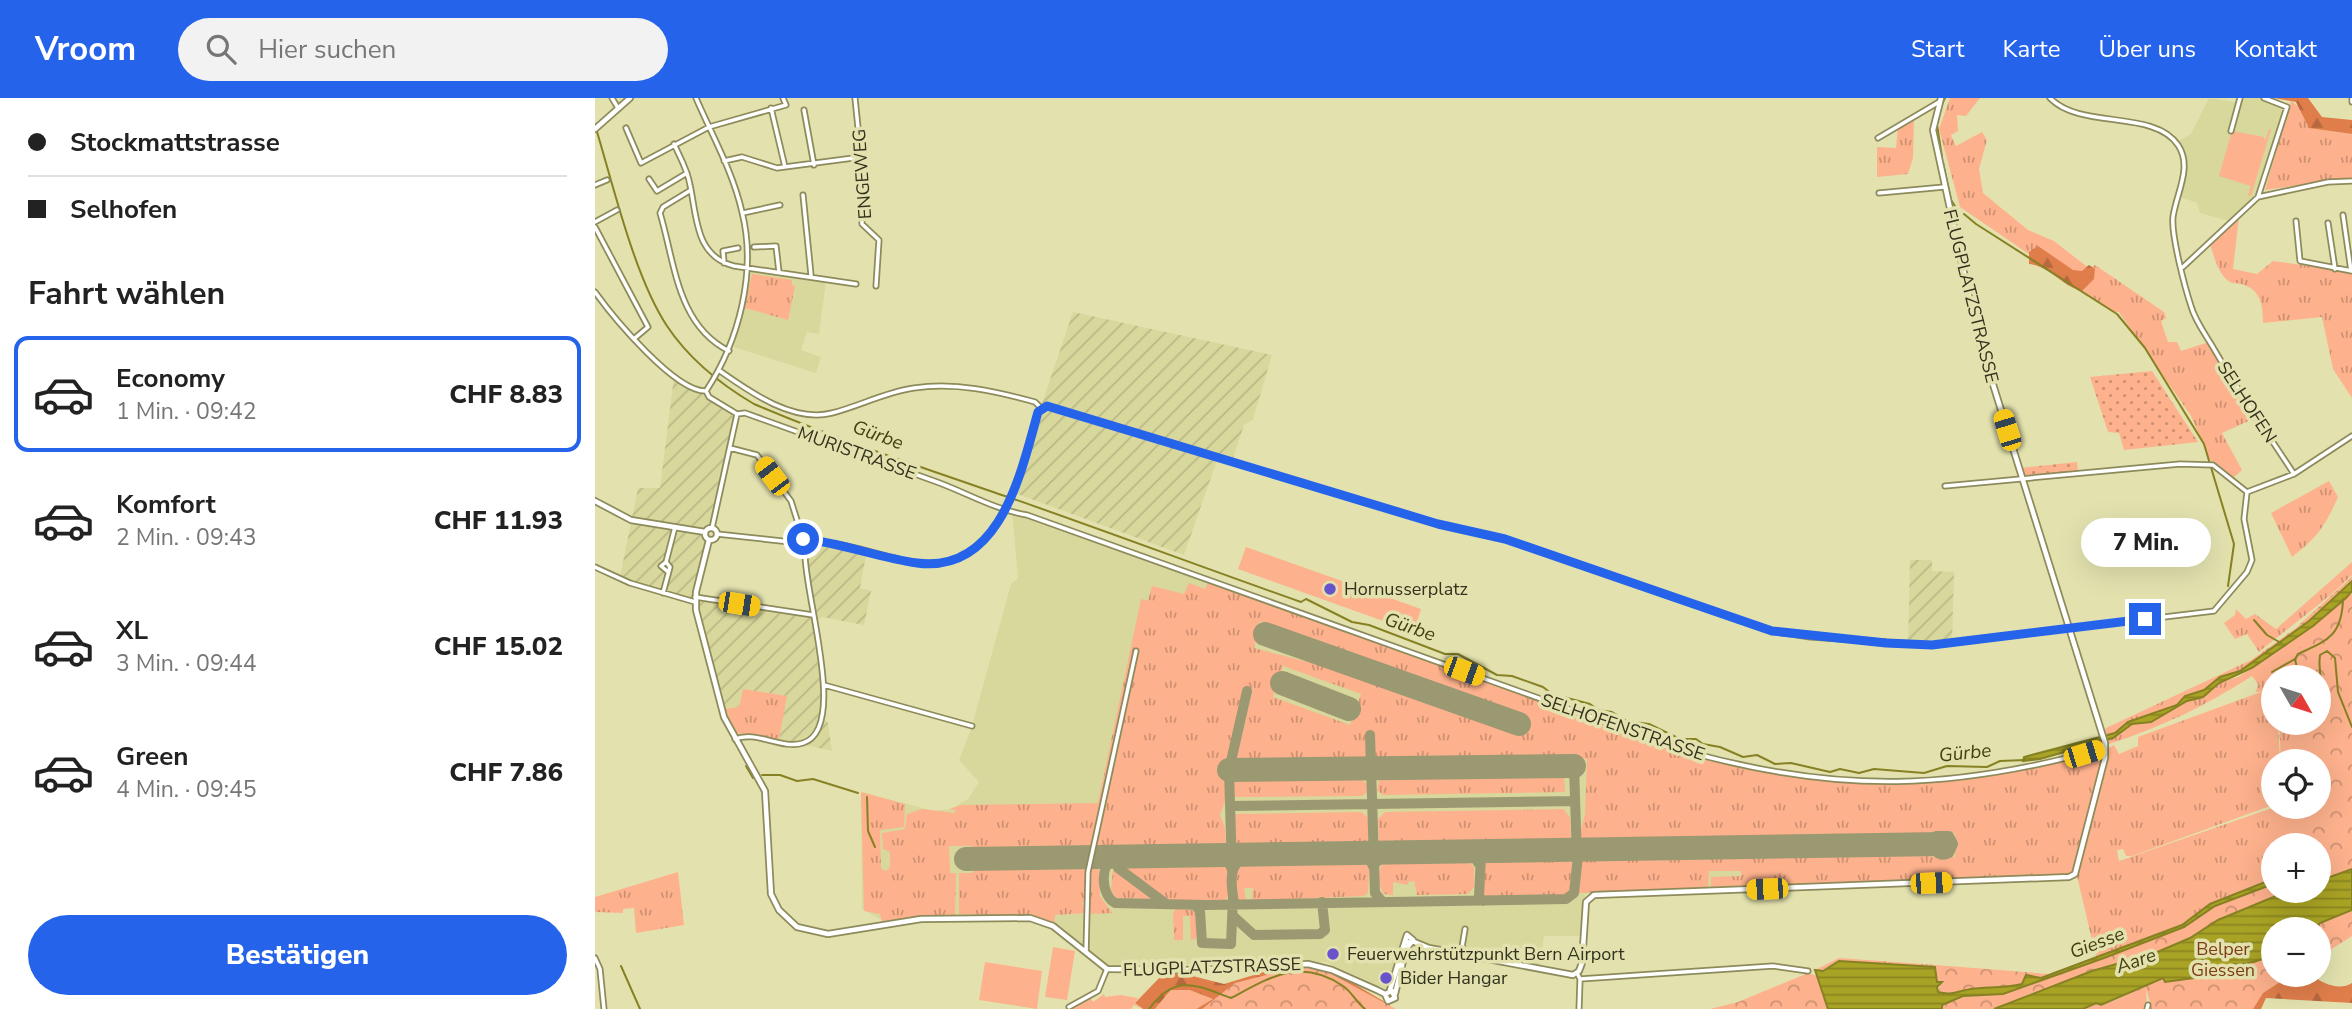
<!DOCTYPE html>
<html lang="de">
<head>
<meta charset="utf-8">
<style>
	:root { --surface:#fff; --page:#f2f2f2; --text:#222; --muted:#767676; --line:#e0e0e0; --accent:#2563eb }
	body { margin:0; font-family:"Nunito Sans",sans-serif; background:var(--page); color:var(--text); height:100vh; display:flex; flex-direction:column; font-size:26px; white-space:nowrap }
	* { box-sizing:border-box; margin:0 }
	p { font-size:23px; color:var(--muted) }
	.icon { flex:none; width:38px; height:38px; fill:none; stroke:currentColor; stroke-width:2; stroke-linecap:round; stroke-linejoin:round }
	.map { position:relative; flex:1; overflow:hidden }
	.drawer { display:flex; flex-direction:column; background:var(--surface); width:595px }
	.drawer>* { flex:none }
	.hud { display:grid; align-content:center; height:154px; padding:0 28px; background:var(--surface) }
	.needle { width:46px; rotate:129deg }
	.fabs { position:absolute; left:1666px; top:567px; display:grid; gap:14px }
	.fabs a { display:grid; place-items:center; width:70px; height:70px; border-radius:50%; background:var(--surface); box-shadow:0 7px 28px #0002; font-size:35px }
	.end { position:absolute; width:32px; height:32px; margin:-16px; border:9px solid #2563eb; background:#fff; box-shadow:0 0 0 4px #fff }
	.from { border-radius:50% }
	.bubble { position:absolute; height:49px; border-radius:24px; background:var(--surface); box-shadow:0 7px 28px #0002; font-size:23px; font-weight:800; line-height:49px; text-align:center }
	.car { position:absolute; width:21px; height:42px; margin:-21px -10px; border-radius:9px; box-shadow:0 0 5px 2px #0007; background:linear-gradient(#f5c518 24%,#345 0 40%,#f5c518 0 76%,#345 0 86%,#f5c518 0) }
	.hud b { display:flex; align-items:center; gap:24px; height:66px; font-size:26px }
	.hud b+b { border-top:2px solid var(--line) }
	.hud i { width:18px; height:18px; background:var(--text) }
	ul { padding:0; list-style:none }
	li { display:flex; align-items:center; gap:21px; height:116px; margin:0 14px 10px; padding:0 14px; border:4px solid transparent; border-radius:14px }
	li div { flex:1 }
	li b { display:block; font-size:26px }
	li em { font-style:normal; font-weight:800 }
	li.selected { border-color:var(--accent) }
	li>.icon { width:63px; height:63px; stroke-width:1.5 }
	h2 { padding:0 28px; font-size:32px; line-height:84px }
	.cta { display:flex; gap:14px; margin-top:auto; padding:14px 28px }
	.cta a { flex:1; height:80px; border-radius:42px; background:var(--accent); color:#fff; font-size:28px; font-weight:800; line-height:80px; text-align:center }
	header { display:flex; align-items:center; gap:42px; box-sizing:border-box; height:98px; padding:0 35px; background:var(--accent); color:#fff }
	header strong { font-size:33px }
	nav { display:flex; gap:38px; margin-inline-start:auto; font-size:24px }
	.search { width:490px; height:63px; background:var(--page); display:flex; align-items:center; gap:18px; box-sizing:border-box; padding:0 24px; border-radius:38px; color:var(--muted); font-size:26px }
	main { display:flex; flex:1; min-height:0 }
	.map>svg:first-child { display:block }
	.built { fill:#d8d79c }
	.industrial { fill:url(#industrial-furrows) }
	.grass { fill:url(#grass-tufts); fill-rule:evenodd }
	.forest { fill:url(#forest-firs) }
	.park { fill:url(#park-crowns) }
	.garden { fill:url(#garden-dots) }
	.pitch { fill:#fdb18c }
	.water { fill:url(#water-rules); stroke:#868123; stroke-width:2 }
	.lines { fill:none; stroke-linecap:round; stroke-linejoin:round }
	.stream { stroke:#868123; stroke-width:2 }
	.taxiway { stroke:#9a9972; stroke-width:10 }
	.runway { stroke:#9a9972; stroke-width:24 }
	.minor-casing { stroke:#8d8b5b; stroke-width:7 }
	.tertiary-casing { stroke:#8d8b5b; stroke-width:8 }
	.secondary-casing { stroke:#8d8b5b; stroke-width:8 }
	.minor { stroke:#fff; stroke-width:3.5 }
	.tertiary { stroke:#fff; stroke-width:4.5 }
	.secondary { stroke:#fff; stroke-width:4.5 }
	.route { stroke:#2563eb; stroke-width:9 }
	.poi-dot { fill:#6953cd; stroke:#e3e2af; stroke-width:2.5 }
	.labels { text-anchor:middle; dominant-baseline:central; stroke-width:7; stroke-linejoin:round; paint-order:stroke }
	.street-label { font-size:18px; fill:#33321e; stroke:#e3e2af }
	.poi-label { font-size:18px; fill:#33321e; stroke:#e3e2af; text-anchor:start }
	.park-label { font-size:18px; fill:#7d3d19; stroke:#e3e2af }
	.water-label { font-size:19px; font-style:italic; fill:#444111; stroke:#e3e2af }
</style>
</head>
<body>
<header>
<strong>Vroom</strong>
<div class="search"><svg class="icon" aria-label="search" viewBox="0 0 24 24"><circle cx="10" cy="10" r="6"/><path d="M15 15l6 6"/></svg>Hier suchen</div>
<nav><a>Start</a><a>Karte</a><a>Über uns</a><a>Kontakt</a></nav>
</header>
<main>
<section class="drawer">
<div class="hud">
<b><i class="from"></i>Stockmattstrasse</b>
<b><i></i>Selhofen</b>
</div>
<h2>Fahrt wählen</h2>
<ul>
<li class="selected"><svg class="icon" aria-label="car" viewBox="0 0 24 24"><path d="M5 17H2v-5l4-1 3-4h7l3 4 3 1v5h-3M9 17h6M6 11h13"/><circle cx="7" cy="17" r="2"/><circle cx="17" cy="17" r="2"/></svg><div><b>Economy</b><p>1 Min. · 09:42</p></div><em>CHF 8.83</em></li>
<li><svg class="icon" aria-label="car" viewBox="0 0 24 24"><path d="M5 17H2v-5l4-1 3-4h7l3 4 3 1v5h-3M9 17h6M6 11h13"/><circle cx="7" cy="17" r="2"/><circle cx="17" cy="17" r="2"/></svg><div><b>Komfort</b><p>2 Min. · 09:43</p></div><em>CHF 11.93</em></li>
<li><svg class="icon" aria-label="car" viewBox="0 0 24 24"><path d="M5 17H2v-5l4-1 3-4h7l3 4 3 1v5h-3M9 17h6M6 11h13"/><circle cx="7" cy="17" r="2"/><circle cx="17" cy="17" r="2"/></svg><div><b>XL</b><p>3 Min. · 09:44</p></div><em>CHF 15.02</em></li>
<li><svg class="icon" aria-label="car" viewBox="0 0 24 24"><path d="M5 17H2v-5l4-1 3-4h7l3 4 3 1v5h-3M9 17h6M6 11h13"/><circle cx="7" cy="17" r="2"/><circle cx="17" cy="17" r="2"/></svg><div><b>Green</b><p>4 Min. · 09:45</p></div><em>CHF 7.86</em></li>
</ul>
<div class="cta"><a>Bestätigen</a></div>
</section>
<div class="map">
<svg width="1757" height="911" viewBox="0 0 1757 911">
	<defs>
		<pattern id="industrial-furrows" width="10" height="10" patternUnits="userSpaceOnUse" patternTransform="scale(1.75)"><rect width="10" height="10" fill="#d8d79c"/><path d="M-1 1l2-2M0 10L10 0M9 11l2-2" fill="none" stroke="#bab986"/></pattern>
		<pattern id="grass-tufts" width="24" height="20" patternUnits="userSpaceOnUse" patternTransform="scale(1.75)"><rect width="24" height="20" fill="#fdb18c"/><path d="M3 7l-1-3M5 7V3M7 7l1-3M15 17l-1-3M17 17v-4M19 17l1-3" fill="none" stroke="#cd9172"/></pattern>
		<pattern id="forest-firs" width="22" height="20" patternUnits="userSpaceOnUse" patternTransform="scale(1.75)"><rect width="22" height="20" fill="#e07e4b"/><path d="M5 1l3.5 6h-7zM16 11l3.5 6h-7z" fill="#b6683e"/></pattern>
		<pattern id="park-crowns" width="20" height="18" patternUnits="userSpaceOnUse" patternTransform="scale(1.75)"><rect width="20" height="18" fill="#fdb18c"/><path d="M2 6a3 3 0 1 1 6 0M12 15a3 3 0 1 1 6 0" fill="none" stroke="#cd9172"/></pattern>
		<pattern id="garden-dots" width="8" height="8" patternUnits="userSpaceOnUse" patternTransform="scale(1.75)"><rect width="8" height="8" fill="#fdb18c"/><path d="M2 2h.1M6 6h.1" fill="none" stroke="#cd9172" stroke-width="1.8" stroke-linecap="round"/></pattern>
		<pattern id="water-rules" width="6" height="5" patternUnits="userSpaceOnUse" patternTransform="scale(1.75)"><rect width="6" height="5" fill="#a9a325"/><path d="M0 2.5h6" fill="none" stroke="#8a851f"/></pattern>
	</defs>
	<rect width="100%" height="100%" fill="#e3e2af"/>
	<path class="built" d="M1614 0 1641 4 1643 0H1674L1696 7 1689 32 1682 31 1661 95 1634 123 1605 115 1602 105 1586 99 1590 61 1583 43 1596 36Z
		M158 173 231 183 224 236 212 234 206 252 226 259 221 275 139 249 153 176Z
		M417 412 1096 658 1160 674 1241 686 1341 685 1396 680 1496 656 1468 778 990 796 986 838H949L945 867 810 843 795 893 731 864 514 868 459 827 441 819 287 822 267 811 266 694 339 713 356 711 373 701 384 684 364 662 377 628 416 486 423 480Z"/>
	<path class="industrial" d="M478 214 677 257 658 321 649 327 637 363 623 359 589 457 417 394Z
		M79 279 109 295 139 319 119 414 114 428 104 435 111 445 97 501 25 479 43 390H65Z
		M223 446 271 457 265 490 276 493 269 527 227 519 221 524 211 458Z
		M1315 462H1337V473L1359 474 1357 544 1313 547Z
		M102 499 216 518 228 604 225 617 233 625 237 653 184 641 191 598 148 591 144 609 130 611Z"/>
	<path class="grass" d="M1355 0H1385L1371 18 1362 17 1363 33 1356 37 1361 48 1387 34 1392 42 1384 71 1388 95 1433 132 1459 143 1491 168 1495 170 1500 167 1569 214 1571 220 1566 223 1573 244H1582L1586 253 1614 244 1660 320 1627 335 1647 372 1637 381 1615 362 1596 318 1524 214H1520L1498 200 1365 109 1344 31Z
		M1696 3 1706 10 1715 30 1757 36V80L1670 92Z
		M1319 19 1318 60 1313 76 1282 79V49L1301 50 1303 29Z
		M1644 119 1638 171 1662 176 1678 163 1757 174V300L1738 271 1727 219 1668 225C1668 208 1666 191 1646 186 1643 185 1638 186 1635 184 1623 177 1619 158 1615 146Z
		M157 176 197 182V187L200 188 193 222 150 210Z
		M1734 383 1743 399C1730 428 1723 439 1697 459L1676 415Z
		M1757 464V477C1728 506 1695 528 1664 554L1652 536 1640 541 1629 525 1640 517 1641 511 1651 521 1660 516 1681 531Z
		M1757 479V483L1714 523 1645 573 1609 592 1597 595 1582 607 1533 624 1521 635 1509 638 1511 630 1656 562 1701 530Z
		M613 484 1096 658C1249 694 1352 697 1504 653L1509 660 1479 772 1474 777 1116 791V779L1146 778V773H1114L1113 791 983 795 985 764 991 760H1222L1223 757 1332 755 1337 759H1360V735L1336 734 1330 738 1222 741V736H1207L1202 740 983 744 990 716 992 661 639 666 654 595 649 593 630 674 631 700 625 717 630 730 631 749 385 753 376 748H354L355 775H361L360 819 287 823 285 816 269 813 266 694 310 706 309 729 285 732 286 770 290 773 295 770V754L288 751 287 735 310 731 312 716 327 711 360 715V712L354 711 367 707 503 705 546 501 553 503 557 488 589 496 594 485 610 491ZM665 523 933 619 927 635 771 579 659 550ZM688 568 766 596 755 627 678 599Z
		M1745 503 1724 747H1678L1677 782 1615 806 1587 827 1501 859 1482 778 1514 650 1519 647 1524 656 1543 648V639L1666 594 1672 595 1678 605V625H1683L1685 663H1678V707L1537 758H1531L1528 751 1522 752 1524 763 1680 709H1724V663H1686L1684 625H1724V579H1678V601L1672 593 1661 594 1663 586 1657 578C1613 607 1564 630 1514 646L1511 642 1537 626 1548 625 1599 600H1604L1624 585 1643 579 1681 555Z
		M148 591 192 598 184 641 140 635 130 611 144 609Z
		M969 678 970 694 788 697 782 692 784 683 790 680Z
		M765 681 774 687 773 693 767 698 638 699 636 683Z
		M969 711 975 720 976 744 784 747 783 721 790 714Z
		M766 714 775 721 774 747 638 749V716Z
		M968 761 976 763C980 773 979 791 972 798L893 800 888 796 887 769 892 763Z
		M870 762 879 769V789L873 796 822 797 819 783 813 784V787L798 784V797L789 796C783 788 782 771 789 764Z
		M768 764 774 769 773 795 768 798 657 803 658 790H649L651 803H644L640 798V772L645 766Z
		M630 767 635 773V797L626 805H581L567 801 525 768Z
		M493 768 491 803 487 804 490 815 460 817 459 827 432 818 364 816V775H376L385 770Z
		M501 768 504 771 505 798 517 815 494 816 496 770Z
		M518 772 523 773 559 801 521 800 516 792Z
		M83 774 89 827 41 835 39 810 28 811V815L0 814V799Z
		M581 810 603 813 604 835 600 841 596 842 595 818H588V842H579L578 816Z
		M1244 860 1341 867 1340 869 1247 865 1228 873 1220 872Z"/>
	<path class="forest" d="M1679 0H1713L1727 19 1757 22V36L1714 30 1701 4Z
		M1443 148 1478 172 1487 173 1494 167 1500 171 1499 181 1487 193C1467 188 1455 168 1434 166V154Z
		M707 868 751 881 795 907V911H601L617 901 594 892H576L560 911H548L540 905 566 878 582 874 629 886 679 871Z
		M1678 877H1718C1727 886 1745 893 1757 885V905L1671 900 1666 911H1556L1555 899Z"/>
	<path class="park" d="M1757 479V838L1724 859V831H1678V877H1696L1668 895 1658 911H1557L1551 891 1492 911H1318L1354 897 1343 894 1346 884H1342L1341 867 1454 876 1587 827 1615 806 1678 781V793H1724V747H1696L1694 718 1698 709H1724V663H1715L1716 637 1708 625H1724V579H1685L1682 572 1676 574 1681 570 1679 566 1706 549 1705 526Z
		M707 868 731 873 801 911H607L640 885Z
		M1213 875 1222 878 1233 911H1115L1143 904Z"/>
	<path class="garden" d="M1557 273 1603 344 1529 352 1524 335 1513 334 1495 279Z
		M1482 364 1483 374 1432 379 1428 377 1425 370Z"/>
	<path class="pitch" d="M1674 31H1676L1656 98 1653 97 1656 88 1624 78 1637 33 1669 39 1670 43Z
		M651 449 826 511 819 534 643 471Z
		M458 849 480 853 472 902 450 899Z
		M390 864 447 873 442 911 384 902Z
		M1551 890 1552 911H1492L1502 906 1505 908Z
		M576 892H594L618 901 601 911H560Z
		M509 896 510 899 525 897 543 900 540 905 548 911 539 907 536 911H478L495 899 498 904Z"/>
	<path class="water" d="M1757 483V493L1751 500 1718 528 1657 570 1624 585 1608 599 1592 603 1556 624 1537 626 1518 640 1445 661 1428 663 1429 659 1520 635 1533 624 1582 607 1590 598 1609 592 1625 579 1645 573 1714 523Z
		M1757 771V812L1725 825 1721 831H1678V857C1666 862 1650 868 1639 866L1599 880 1570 884 1568 880 1506 907 1501 905 1488 911H1399L1497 873 1560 855 1595 840 1623 822 1693 793H1724V783Z
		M1678 781V786L1620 808 1589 829 1509 860 1408 896 1368 898 1347 907V911H1233L1220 872 1228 873 1244 863 1340 869 1342 884H1347L1342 889 1343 894C1357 898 1363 893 1376 891 1393 889 1409 890 1427 886L1431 877 1446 880 1454 877 1587 827 1615 806Z"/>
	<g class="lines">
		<path class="stream" d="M1346 8 1350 0
			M0 27C18 86 39 178 72 228 94 261 125 286 159 306 241 341 328 370 413 399 511 433 609 470 706 504L711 501 757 524 774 527 850 556H863L902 577 917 578 948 589 957 596 995 606 1003 612 1017 614 1032 623 1054 626 1085 641H1101L1108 646 1125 649 1148 659 1162 657 1180 666 1196 665 1235 674 1245 671 1264 675 1279 671 1329 675 1352 668 1392 669 1405 663 1430 662
			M1342 27 1347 59
			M1348 65 1356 102 1362 111
			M1369 116 1381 126 1522 216 1550 250 1609 346 1639 446 1633 488
			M1659 522 1672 537 1686 545
			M1677 574 1700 561
			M1704 579 1700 561 1703 556C1731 543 1747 539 1748 501
			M1724 607 1730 609 1735 603C1727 589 1723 573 1725 557L1732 553 1740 560 1743 594 1757 629
			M151 668 158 680
			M167 677H185L202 683 218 681 263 695
			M272 699 273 733 280 749
			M26 868 45 911
			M554 911C581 875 600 887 636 900 676 879 705 859 748 888 756 893 762 905 770 911"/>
		<path class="taxiway" d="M775 637 780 795 786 802
			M979 668 982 762
			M635 708 979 703
			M1325 747 1341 738H1354L1358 746 1354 755C1344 760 1341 753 1334 747
			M968 753 977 755 982 762
			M870 754 880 758 883 765
			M763 756 774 760 779 770
			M621 758 631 761 636 769
			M520 759C504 767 506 797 520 805L611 807 971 801 979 795 983 758 988 753 999 752
			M780 766 785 760 795 755
			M523 770 570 805
			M637 773 634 672 652 593
			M888 803 884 798 886 758 894 754
			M639 805C636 787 632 764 653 757
			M601 808 605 813 607 845 636 846 638 799
			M638 818 659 837 725 836 730 832 727 804"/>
		<path class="runway" d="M670 536 924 626
			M687 585 754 611
			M634 672 979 668
			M371 761 1348 746"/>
		<defs>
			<path id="minor" d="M17 0 23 10
				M101 0C117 37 138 74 147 114 162 174 144 243 111 293
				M260 0 266 59 267 126 284 142 281 188
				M1455 0C1486 32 1559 11 1583 47 1598 69 1581 96 1578 119 1576 137 1590 190 1596 208 1600 223 1611 237 1619 251 1644 294 1672 335 1699 376
				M1757 1V4
				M176 10 190 69
				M209 12 219 67
				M31 30 46 65 114 29 191 7 188 0
				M1636 33 1645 0
				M1283 40 1344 4
				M79 46C85 59 93 73 95 87 102 119 100 158 139 168L261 186
				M129 63 147 59 182 70 266 59
				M54 81 62 93 92 75
				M0 87 12 82
				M96 92 68 109 65 115C80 165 82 227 134 253
				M1284 95 1349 89
				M208 97 216 177
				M1663 99 1692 9 1669 0
				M148 115 185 107
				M1748 117 1756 173
				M1701 123 1705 163 1757 173
				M0 124 22 112
				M1733 125 1740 171
				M0 129 53 229 40 240
				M159 149 181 148 184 174
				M129 165 128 153 143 150
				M1588 169 1663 99 1733 84 1757 83
				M0 194C18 219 80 294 111 293
				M125 273C155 294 198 325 237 315 265 308 290 294 319 290 361 284 400 293 440 304L446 310
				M111 293 114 299 142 316 150 315C214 338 278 361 342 384 372 395 401 412 432 417L1094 654C1246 696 1359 692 1510 650
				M135 350 162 357 196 403 208 441
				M1350 388 1585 366 1618 367 1652 394
				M1652 394 1699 376 1757 338
				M117 430 142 316
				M122 436 205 445
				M204 446a6 6 0 1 1 12 0a6 6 0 1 1-12 0Z
				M216 444C248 443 285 458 316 464 403 481 426 377 443 314L452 308 843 426 910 441 1177 533 1215 539 1337 547 1619 513 1652 474 1657 462 1649 421 1652 394
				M0 469 35 485 100 504
				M72 473 66 468 71 464 80 429
				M68 495 75 469 71 464
				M100 499 218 517
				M229 587 377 628
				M140 641C161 632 187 652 208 645 255 631 207 490 210 452
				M491 854 493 774 541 553
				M866 855 870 831
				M0 860 5 871 9 911
				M982 875 985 881 1178 868 1213 873
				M474 909 503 893 512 871
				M984 911 985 882
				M1552 911 1553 907"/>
			<path id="tertiary" d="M0 403 36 422 110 434
				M110 436a6 6 0 1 1 12 0a6 6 0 1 1-12 0Z
				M114 442 101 494V512L129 619 170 693 176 796 184 812 202 829 233 836 326 821 435 820 458 828 512 871 601 872 713 866 737 872 782 892 790 896 793 903 800 900 797 893 790 896
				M817 843 834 850 978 877 984 873 987 865 991 804 999 797 1474 779 1480 776 1510 660V645L1382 235 1338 32 1346 0
				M795 892 810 843
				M800 896 811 851 818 842 812 837 810 843 815 845"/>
			<path id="secondary" d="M0 31 35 0"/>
		</defs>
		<use href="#minor" class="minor-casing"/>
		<use href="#tertiary" class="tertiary-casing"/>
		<use href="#secondary" class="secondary-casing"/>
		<use href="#minor" class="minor"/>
		<use href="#tertiary" class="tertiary"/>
		<use href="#secondary" class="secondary"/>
	</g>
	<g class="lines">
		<path class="route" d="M208 441C244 444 284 460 322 465 406 476 426 374 443 314L452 308 843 426 910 441 1177 533 1291 545 1337 547 1550 521"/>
	</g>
	<g class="poi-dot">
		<circle cx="735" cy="491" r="7"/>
		<circle cx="738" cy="856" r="7"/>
		<circle cx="791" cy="880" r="7"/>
	</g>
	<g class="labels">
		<g class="street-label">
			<text transform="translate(267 76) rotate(-94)">ENGEWEG</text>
			<text transform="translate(1376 198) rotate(76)">FLUGPLATZSTRASSE</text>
			<text transform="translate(1652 304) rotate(57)">SELHOFEN</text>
			<text transform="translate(262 355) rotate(20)">MURISTRASSE</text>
			<text transform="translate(1028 629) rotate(19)">SELHOFENSTRASSE</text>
			<text transform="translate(617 869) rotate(-2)">FLUGPLATZSTRASSE</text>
		</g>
		<g class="poi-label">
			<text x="749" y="491">Hornusserplatz</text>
			<text x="752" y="856">Feuerwehrstützpunkt Bern Airport</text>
			<text x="805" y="880">Bider Hangar</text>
		</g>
		<g class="park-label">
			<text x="1628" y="851">Belper<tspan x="1628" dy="21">Giessen</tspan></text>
		</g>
		<g class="water-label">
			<text transform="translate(283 337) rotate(20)">Gürbe</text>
			<text transform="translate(815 529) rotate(19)">Gürbe</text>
			<text transform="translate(1370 655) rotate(-6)">Gürbe</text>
			<text transform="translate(1502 845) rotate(-21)">Giesse</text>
			<text transform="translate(1541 863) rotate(-19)">Aare</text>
		</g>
	</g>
</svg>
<div class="fabs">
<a><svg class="needle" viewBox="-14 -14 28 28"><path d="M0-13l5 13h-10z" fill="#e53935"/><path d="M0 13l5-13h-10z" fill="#767676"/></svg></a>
<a><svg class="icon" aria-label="locate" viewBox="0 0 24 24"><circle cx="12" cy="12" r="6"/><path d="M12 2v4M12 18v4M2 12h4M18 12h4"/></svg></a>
<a>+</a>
<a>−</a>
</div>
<i class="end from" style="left:208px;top:441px"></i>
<i class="end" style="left:1550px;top:521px"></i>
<div class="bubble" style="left:1486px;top:420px;width:130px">7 Min.</div>
<i class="car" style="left:1412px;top:332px;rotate:343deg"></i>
<i class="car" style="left:177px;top:378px;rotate:323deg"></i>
<i class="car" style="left:144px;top:506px;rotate:99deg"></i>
<i class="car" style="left:869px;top:573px;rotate:110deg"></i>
<i class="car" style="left:1489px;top:656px;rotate:73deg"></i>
<i class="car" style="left:1336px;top:785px;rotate:88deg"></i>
<i class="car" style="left:1172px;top:791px;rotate:268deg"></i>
</div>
</main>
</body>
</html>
